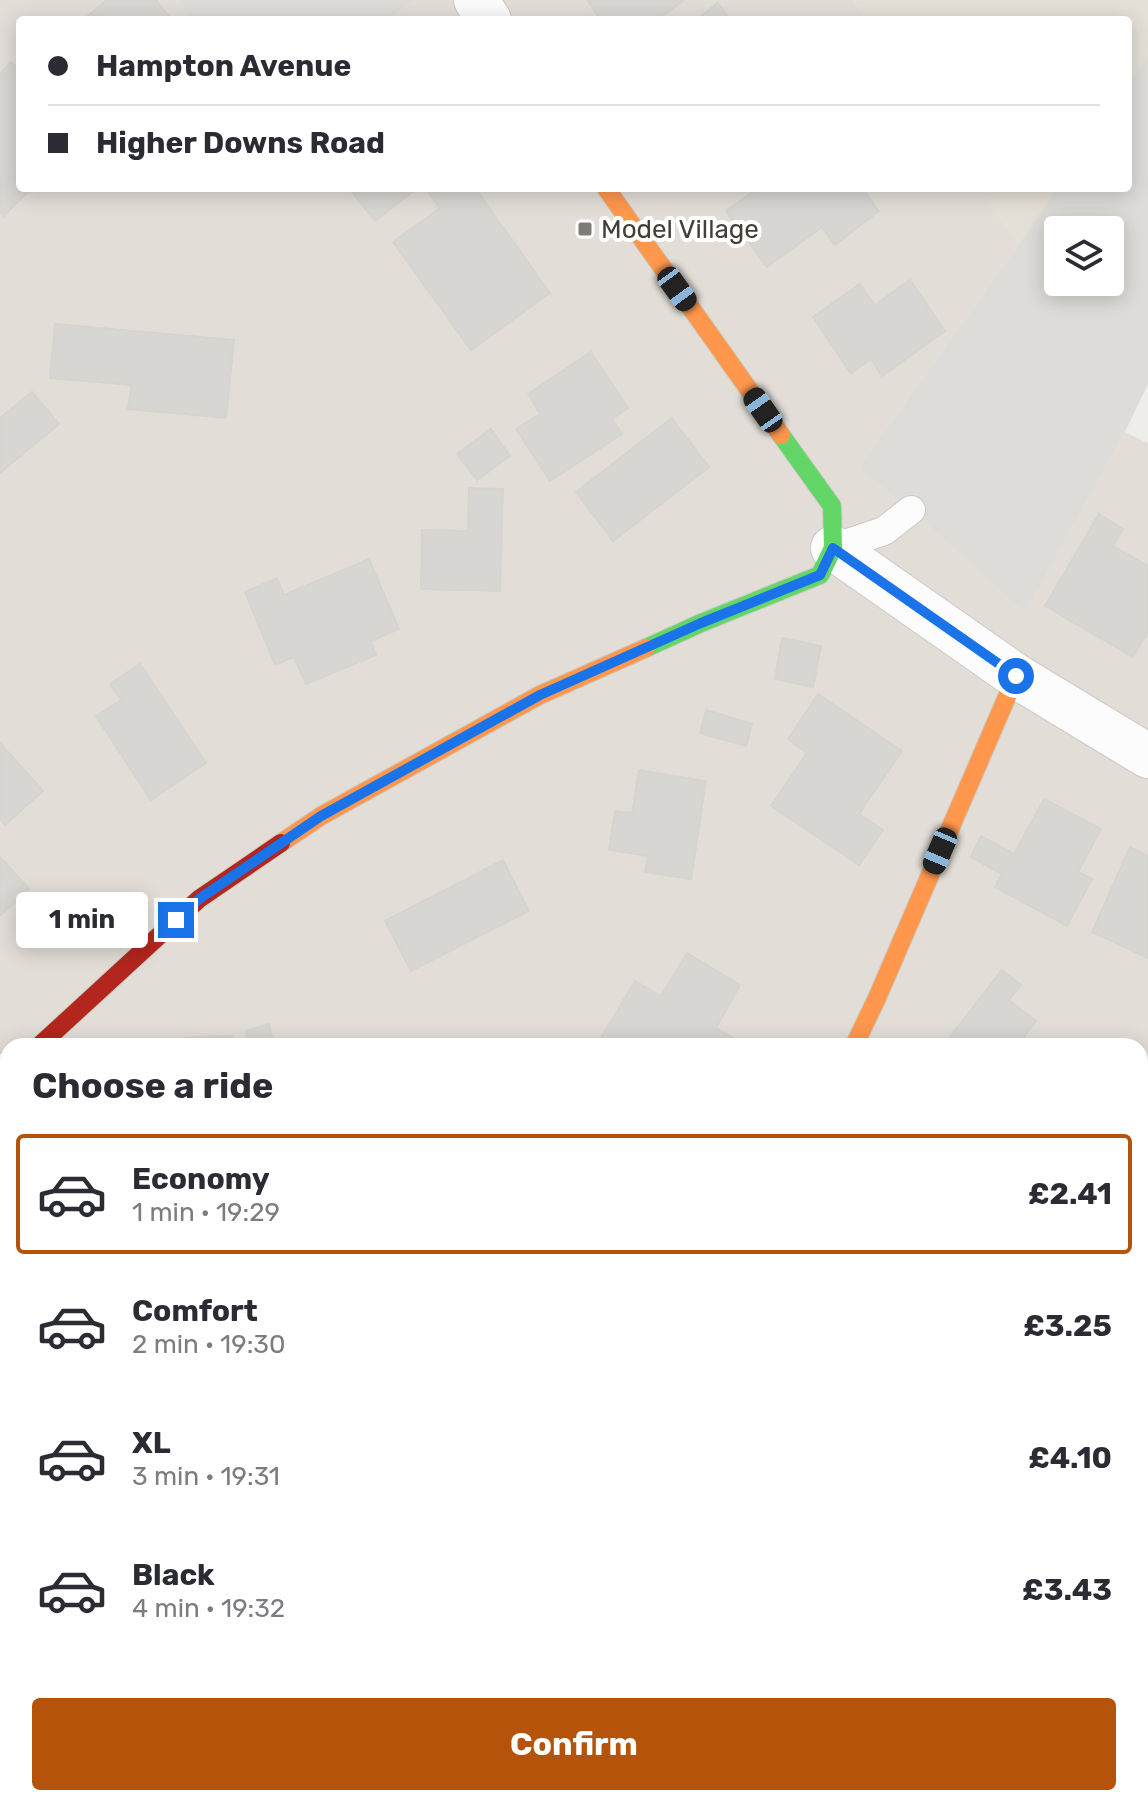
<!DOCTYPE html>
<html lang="en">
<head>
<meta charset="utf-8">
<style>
	:root { --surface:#fff; --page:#f2f2f3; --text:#2b2b33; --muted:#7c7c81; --line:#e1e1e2; --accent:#b45309 }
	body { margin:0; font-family:Rubik,sans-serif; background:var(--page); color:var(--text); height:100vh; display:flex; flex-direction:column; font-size:30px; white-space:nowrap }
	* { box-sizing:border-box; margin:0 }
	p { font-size:26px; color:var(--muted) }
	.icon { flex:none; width:44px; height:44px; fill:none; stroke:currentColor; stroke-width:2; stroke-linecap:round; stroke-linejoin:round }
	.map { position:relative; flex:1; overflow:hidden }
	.details { position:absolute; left:0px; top:1038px; width:1148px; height:768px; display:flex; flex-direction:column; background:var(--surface); border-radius:24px 24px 0 0; box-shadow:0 4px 20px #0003 }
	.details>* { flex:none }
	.guide { position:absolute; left:16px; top:16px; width:1116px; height:176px; border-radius:8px; box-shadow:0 4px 20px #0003; display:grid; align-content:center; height:176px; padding:0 32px; background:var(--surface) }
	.tools { position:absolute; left:1044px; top:216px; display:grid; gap:16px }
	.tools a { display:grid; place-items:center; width:80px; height:80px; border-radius:8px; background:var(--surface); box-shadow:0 4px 20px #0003; font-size:40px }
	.end { position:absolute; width:36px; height:36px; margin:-18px; border:10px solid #1a73e8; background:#fff; box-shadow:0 0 0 4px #fff }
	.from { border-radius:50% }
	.bubble { position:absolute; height:56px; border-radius:8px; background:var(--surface); box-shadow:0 4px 20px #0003; font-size:26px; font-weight:700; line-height:56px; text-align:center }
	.car { position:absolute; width:24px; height:48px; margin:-24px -12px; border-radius:10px; box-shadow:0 0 6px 2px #0007; background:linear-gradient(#222 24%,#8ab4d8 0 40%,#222 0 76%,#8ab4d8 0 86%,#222 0) }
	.guide b { display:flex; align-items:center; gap:28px; height:76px; font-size:30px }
	.guide b+b { border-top:2px solid var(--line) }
	.guide i { width:20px; height:20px; background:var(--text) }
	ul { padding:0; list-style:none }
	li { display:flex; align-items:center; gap:24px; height:120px; margin:0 16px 12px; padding:0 16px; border:4px solid transparent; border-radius:8px }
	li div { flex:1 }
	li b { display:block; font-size:30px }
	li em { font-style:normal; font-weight:700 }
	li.current { border-color:var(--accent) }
	li>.icon { width:72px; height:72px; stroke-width:1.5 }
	h2 { padding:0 32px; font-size:36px; line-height:96px }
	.cta { display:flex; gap:16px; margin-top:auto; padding:16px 32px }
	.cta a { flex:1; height:92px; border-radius:8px; background:var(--accent); color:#fff; font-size:32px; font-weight:700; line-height:92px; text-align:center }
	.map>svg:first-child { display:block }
	.residential { fill:#e2ded7 }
	.education { fill:#e4e0d5 }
	.green { fill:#dce7cb }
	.parking { fill:#dedcd9; fill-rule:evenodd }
	.building { fill:#d8d6d2; stroke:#d6d4cf; stroke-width:2 }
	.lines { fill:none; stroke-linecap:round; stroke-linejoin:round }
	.lane-casing { stroke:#cbc9c5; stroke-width:30 }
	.street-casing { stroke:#cbc9c5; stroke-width:46 }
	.fast-casing { stroke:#cccac1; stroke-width:20 }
	.slow-casing { stroke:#cccac1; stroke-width:20 }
	.jam-casing { stroke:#cccac1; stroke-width:20 }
	.path { stroke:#cfcdca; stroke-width:5; stroke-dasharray:4 4; stroke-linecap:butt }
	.lane { stroke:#fcfcfc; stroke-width:28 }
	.street { stroke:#fcfcfc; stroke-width:44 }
	.fast { stroke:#63d668; stroke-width:18 }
	.slow { stroke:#ff974d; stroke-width:18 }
	.jam { stroke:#b3261e; stroke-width:18 }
	.rail { stroke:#d9d9d8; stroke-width:6; stroke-dasharray:10 10; stroke-linecap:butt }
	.route { stroke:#1a73e8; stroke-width:10 }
	.poi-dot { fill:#7f7b75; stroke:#fff; stroke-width:3 }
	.labels { text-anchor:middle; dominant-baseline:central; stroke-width:8; stroke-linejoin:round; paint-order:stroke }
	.poi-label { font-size:26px; fill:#433e36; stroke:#fff; text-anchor:start }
</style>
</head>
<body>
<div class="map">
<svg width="1148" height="1806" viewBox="0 0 1148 1806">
	<rect width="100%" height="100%" fill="#eeede9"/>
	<path class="residential" d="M0 0H177L192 20H20V188H980L1018 245 858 468 911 510 1025 611 1125 432 1148 443V1469L1140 1479V1046H8V1133L0 1120Z
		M414 0H853L866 20H388Z"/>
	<path class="education" d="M853 0H1148V55L1128 84V20H866Z
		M980 188H1057L1018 245Z"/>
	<path class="green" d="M1148 1471V1806H169L170 1798H1140V1482Z
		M8 1609V1798H60V1806H0V1612Z"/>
	<path class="parking" d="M177 0H414L388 20H192Z
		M1148 55V384L1125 432 1025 612 911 510 858 468 1018 245 1057 188H1128V84ZM1058 230H1110V282H1058Z"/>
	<path class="building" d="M107 0H156L172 20H83Z
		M587 0H682L683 1 657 20H601Z
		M718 3 730 20H696Z
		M11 62 20 71V172L14 178 20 184V188H24L28 192 4 216 0 212V74Z
		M349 188H417L375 221Z
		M436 188H475L550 293 471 350 393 242 440 208 429 193Z
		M758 188H862L879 211 835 245 822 227 767 267 726 211Z
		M910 280 945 331 882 376 871 359 851 373 813 317 860 284 875 305Z
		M55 324 234 340 226 418 128 409 131 385 50 378Z
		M591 352 628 408 612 419 622 434 550 481 516 429 540 414 528 394Z
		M32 392 59 424 0 473V418Z
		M672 418 709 467 613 541 576 492Z
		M491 429 510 456 477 480 457 454Z
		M469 488 503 489 500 591 421 589 422 530 468 531Z
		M1099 514 1123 529 1113 546 1148 566V631L1133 657 1045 606Z
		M369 559 399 629 371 641 376 655 306 684 294 657 275 665 245 592 277 578 284 595Z
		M782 638 821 646 813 687 775 679Z
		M140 664 206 763 151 800 96 716 121 700 110 684Z
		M818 694 902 751 859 814 883 830 859 865 771 806 807 753 788 739Z
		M706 710 752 724 746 746 700 733Z
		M0 743 43 791 5 825 0 819Z
		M639 770 706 781 691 879 645 872 648 856 609 850 615 811 632 813Z
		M1044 799 1101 829 1078 872 1092 879 1067 926 995 887 1002 874 971 857 981 836 1014 854Z
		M1130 847 1148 856V958L1092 932Z
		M0 857 29 889 0 916Z
		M503 860 529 911 411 971 385 921Z
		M687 953 740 985 716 1028 747 1046H603L598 1043 635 981 661 996Z
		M1002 970 1021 985 1009 1000 1036 1021 1017 1046H943Z
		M269 1024 274 1046H249L246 1031Z
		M232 1036 233 1046H186L185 1038Z
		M1141 1080 1148 1084V1185L1140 1180V1149L1147 1138 1140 1134Z
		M1140 1401 1148 1406V1429L1140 1441Z"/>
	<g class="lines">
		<defs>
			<path id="lane" d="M833 548 884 531 911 510
				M0 1568 8 1566
				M0 1684 8 1679"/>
			<path id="street" d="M476 0 489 20
				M833 548 1016 676 1148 756
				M0 1081 8 1074"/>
			<path id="fast" d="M646 648 701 623 820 575 833 548 832 506 781 435"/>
			<path id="slow" d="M606 188 781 435
				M281 843 321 816 540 695 646 648
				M854 1046 877 998 1016 676"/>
			<path id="jam" d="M39 1046 199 899 281 843"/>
		</defs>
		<use href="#lane" class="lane-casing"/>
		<use href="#street" class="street-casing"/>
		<use href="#fast" class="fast-casing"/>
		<use href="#slow" class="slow-casing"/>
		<use href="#jam" class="jam-casing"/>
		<path class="path" d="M0 1508 8 1503
			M145 1798 147 1806"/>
		<use href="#lane" class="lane"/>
		<use href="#street" class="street"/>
		<use href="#fast" class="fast"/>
		<use href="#slow" class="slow"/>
		<use href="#jam" class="jam"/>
		<path class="rail" d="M114 1806V1798"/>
	</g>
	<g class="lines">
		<path class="route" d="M176 920 199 899 321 816 540 695 701 623 820 575 833 548 1016 676"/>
	</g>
	<rect class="poi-dot" x="577" y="221" width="16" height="16" rx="4"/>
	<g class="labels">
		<g class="poi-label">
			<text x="601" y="229">Model Village</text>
		</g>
	</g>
</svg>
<div class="tools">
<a><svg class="icon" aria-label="layers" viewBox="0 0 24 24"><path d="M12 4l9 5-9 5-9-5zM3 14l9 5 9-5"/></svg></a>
</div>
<i class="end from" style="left:1016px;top:676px"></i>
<i class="end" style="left:176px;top:920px"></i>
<div class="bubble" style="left:16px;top:892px;width:132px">1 min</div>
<i class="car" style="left:677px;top:289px;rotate:144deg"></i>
<i class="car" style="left:763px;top:410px;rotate:325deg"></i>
<i class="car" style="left:940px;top:851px;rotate:203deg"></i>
<div class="guide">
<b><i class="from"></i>Hampton Avenue</b>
<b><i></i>Higher Downs Road</b>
</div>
<section class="details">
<h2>Choose a ride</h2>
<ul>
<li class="current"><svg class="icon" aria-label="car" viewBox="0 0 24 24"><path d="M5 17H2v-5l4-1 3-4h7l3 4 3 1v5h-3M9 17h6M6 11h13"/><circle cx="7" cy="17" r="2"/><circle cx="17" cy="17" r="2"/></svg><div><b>Economy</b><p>1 min · 19:29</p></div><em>£2.41</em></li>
<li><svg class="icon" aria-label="car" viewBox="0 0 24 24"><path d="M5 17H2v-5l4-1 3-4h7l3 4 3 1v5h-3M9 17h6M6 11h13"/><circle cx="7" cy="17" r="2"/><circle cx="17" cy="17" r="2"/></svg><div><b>Comfort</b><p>2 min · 19:30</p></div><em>£3.25</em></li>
<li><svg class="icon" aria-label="car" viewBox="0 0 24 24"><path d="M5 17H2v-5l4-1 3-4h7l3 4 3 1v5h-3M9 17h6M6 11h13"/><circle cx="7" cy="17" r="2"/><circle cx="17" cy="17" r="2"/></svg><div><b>XL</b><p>3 min · 19:31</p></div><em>£4.10</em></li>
<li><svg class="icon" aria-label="car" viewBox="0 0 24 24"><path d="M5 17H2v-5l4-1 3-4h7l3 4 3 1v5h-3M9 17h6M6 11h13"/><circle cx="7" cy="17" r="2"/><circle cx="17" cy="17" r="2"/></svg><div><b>Black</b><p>4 min · 19:32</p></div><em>£3.43</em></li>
</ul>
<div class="cta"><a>Confirm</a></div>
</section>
</div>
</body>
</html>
